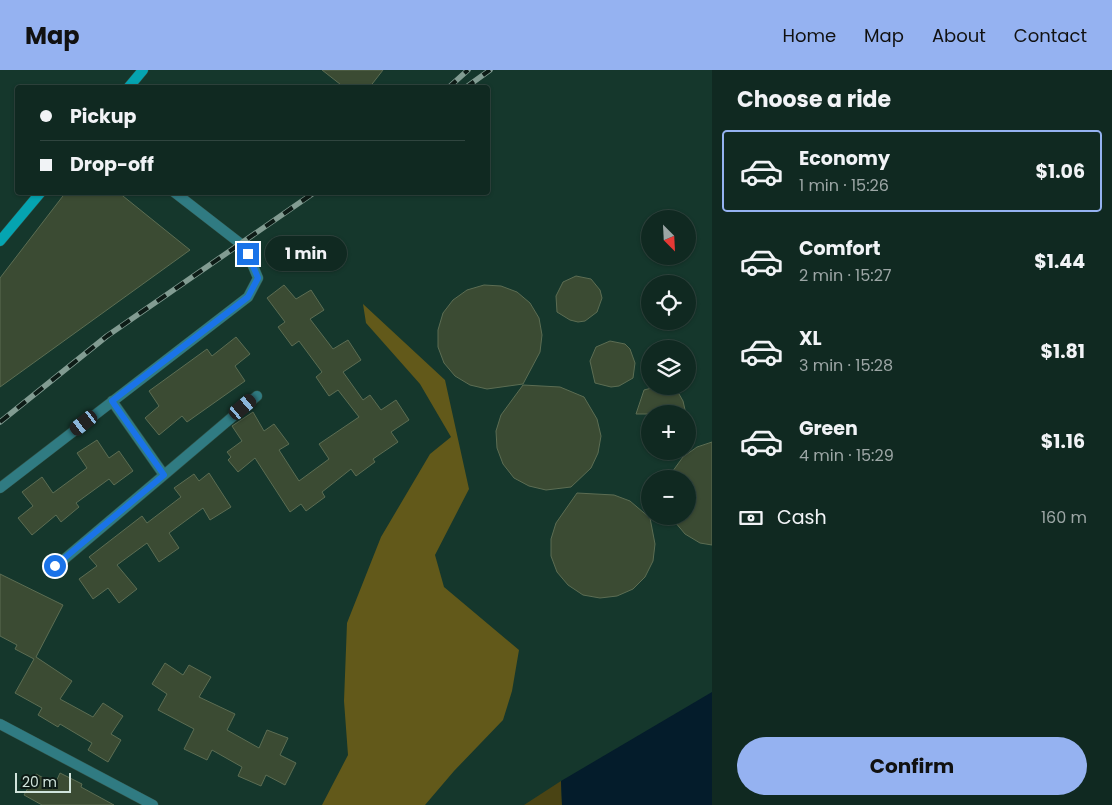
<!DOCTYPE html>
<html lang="en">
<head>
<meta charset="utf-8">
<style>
	:root { --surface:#102921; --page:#1e352e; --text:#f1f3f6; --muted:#9ca6a5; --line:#30453f; --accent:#95b2f1 }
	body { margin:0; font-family:Poppins,sans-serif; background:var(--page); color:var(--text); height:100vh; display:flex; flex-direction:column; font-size:19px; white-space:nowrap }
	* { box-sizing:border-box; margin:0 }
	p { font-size:16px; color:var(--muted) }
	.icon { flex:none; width:28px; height:28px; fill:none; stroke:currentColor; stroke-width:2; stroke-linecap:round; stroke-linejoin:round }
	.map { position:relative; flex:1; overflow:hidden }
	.panel { display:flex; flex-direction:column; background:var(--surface); width:400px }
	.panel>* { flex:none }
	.hud { position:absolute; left:15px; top:15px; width:475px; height:110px; border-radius:5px; box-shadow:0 1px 4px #0004,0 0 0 1px var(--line); display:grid; align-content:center; height:110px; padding:0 25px; background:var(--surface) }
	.needle { width:32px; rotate:156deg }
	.tools { position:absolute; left:641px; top:140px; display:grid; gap:10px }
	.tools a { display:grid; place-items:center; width:55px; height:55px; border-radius:50%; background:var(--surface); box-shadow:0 1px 4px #0004,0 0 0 1px var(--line); font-size:25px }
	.scale { position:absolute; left:15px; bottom:12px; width:56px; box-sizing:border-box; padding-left:5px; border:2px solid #d1e4dc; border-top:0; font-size:14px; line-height:18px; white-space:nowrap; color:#d1e4dc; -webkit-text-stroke:4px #0d1b16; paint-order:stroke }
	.end { position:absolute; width:22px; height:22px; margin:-11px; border:6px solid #1a73e8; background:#fff; box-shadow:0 0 0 2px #fff }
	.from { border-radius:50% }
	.bubble { position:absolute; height:35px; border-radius:18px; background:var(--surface); box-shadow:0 1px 4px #0004,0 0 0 1px var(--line); font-size:16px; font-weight:700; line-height:35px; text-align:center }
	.car { position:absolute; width:15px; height:30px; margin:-15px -8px; border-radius:6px; box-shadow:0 0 4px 1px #0007; background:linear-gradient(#222 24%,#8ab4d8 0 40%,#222 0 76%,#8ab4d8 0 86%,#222 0) }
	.hud b { display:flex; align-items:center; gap:18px; height:48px; font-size:19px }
	.hud b+b { border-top:1px solid var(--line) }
	.hud i { width:12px; height:12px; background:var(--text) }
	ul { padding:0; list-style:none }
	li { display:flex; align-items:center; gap:15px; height:82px; margin:0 10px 8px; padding:0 15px; border:2px solid transparent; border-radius:5px }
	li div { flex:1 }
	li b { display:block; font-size:19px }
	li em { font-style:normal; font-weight:700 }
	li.current { border-color:var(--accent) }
	li>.icon { width:45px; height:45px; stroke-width:1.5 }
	h2 { padding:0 25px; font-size:22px; line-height:60px }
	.pay { display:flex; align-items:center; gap:12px; height:55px; padding:0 25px; font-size:19px }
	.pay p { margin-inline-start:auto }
	.button { display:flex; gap:10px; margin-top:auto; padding:10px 25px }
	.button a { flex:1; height:58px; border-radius:30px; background:var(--accent); color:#111; font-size:20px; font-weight:700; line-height:58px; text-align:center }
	header { display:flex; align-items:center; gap:30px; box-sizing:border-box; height:70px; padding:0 25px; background:var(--accent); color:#111 }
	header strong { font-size:24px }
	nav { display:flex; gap:28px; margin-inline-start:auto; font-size:18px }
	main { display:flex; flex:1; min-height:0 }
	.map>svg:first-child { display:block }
	.green { fill:#4a4414 }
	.forest { fill:#62591a }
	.water { fill:#041c2b }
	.building { fill:#3b4b33; stroke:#5c6d53 }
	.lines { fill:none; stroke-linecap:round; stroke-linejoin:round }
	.street-casing { stroke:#335348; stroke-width:11 }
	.secondary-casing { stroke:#335348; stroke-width:11 }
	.street { stroke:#307b82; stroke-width:10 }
	.secondary { stroke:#05a4b1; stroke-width:10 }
	.rail-casing { stroke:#829c92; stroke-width:5.5 }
	.rail { stroke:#0d1b16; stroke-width:4; stroke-dasharray:11; stroke-linecap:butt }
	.route { stroke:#1a73e8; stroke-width:6 }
</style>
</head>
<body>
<header>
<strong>Map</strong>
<nav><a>Home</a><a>Map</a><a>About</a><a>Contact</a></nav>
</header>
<main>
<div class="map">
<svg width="712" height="735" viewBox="0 0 712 735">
	<rect width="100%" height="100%" fill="#15372c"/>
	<path class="green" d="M561 711 562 735H524Z"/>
	<path class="forest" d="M363 234 445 310 469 419 435 485 444 517 519 580 512 621 503 650 454 701 425 735H322L348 685 344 631 347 553 381 467 430 384 451 367 420 314 366 253Z"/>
	<path class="water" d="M712 622V735H562L561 711Z"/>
	<path class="building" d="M322 0H383L369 18H345Z
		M66 122H118L190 180 0 317V208Z
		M576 206 591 209 600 220 602 228 597 242 585 251 578 252 570 250 557 242 556 226 563 212Z
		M284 215 296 229 311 220 324 240 310 249 333 279 348 270 361 290 343 302 363 330 370 325 381 340 396 330 409 350 391 362 398 372 373 389 375 392 356 406 351 399 322 422 325 427 306 441 301 434 290 442 255 388 238 402 228 390 231 387 227 382 242 371 232 356 253 342 264 361 274 354 289 374 279 380 299 411 329 389 319 374 359 347 338 320 329 326 316 307 322 302 299 271 292 276 278 257 285 252 267 228Z
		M484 215 501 216 517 222 530 233 539 248 542 265 540 282 523 314 487 319 470 315 455 306 444 293 438 277V260L443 243 453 230 467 220Z
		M236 267 250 284 235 296 245 311 187 352 182 346 159 365 145 348 159 336 149 321 207 279 212 286Z
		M610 271 625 274 630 279 635 293 633 308 619 316 611 317 595 313 590 291 596 277Z
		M523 315 560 317 584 327 597 349 601 366 598 383 591 398 571 417 546 420 529 416 514 408 503 394 497 378 496 361 501 345Z
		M659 316 674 319 679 324 683 331 686 344H636L644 320Z
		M97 370 109 388 119 381 133 401 114 415 109 409 76 433 79 437 61 452 56 445 32 465 18 448 33 436 22 422 42 407 53 423 87 398 77 383Z
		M712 372V475L700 473 685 464 670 446H688V409H667L683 387 697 377Z
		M209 403 231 437 210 450 203 438 169 463 179 478 159 492 147 473 117 495 137 519 119 533 108 518 93 529 79 509 97 496 89 487 142 446 147 453 181 427 174 418 194 404 199 411Z
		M577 423 614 425 630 431 650 448 655 474 653 491 645 507 633 519 617 526 600 528 583 525 568 515 557 502 551 486V469L556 453Z
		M0 504 63 535 36 587 72 611 60 629 93 647 103 633 123 646 111 664 121 670 108 692 88 680 92 673 60 654 58 657 38 645 42 638 15 623 34 589 15 579 17 575 0 566Z
		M165 593 183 605 189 595 211 607 199 627 235 644 227 660 259 678 267 660 288 668 280 685 296 693 285 715 266 705 261 716 238 706 242 697 212 680 207 690 184 679 194 659 158 640 167 624 152 614Z
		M60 703 82 714 81 717 114 735H42L24 725 36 704 55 714Z"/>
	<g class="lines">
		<defs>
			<path id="street" d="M164 405 257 326
				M0 418 248 227 258 208 248 184 241 174 174 122
				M55 497 164 405 112 331
				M0 654 153 735"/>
			<path id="secondary" d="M128 18 143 0
				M0 171 41 122"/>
		</defs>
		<use href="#street" class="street-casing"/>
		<use href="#secondary" class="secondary-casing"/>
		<use href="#street" class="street"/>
		<use href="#secondary" class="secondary"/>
		<defs>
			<path id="rail" d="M448 18 468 0
				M465 18 490 0
				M0 352 107 266 315 122"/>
		</defs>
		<use href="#rail" class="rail-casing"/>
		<use href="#rail" class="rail"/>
	</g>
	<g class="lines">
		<path class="route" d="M55 496 164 405 112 331 248 227 258 208 248 184"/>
	</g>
</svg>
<div class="tools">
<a><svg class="needle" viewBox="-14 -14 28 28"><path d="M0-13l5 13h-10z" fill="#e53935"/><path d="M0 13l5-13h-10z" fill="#9ca6a5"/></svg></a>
<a><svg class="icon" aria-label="locate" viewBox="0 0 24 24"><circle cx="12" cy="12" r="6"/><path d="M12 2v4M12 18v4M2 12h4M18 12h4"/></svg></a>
<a><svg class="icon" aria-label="layers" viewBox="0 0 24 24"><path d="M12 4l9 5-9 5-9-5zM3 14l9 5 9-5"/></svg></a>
<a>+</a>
<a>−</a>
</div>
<div class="scale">20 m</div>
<i class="end from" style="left:55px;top:496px"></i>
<i class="end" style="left:248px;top:184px"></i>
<div class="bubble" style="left:265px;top:166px;width:82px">1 min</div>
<i class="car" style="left:243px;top:337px;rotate:50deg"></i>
<i class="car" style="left:84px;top:353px;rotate:232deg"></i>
<div class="hud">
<b><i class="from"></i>Pickup</b>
<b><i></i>Drop-off</b>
</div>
</div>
<section class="panel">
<h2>Choose a ride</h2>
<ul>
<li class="current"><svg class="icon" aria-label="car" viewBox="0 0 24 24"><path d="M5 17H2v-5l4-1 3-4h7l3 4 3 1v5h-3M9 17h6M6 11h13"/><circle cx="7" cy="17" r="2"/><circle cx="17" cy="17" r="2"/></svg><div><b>Economy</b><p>1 min · 15:26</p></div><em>$1.06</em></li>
<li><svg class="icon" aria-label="car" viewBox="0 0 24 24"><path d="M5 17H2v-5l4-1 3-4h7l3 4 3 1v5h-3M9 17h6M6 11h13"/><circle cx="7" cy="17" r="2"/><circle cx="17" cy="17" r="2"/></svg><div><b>Comfort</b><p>2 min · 15:27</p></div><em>$1.44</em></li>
<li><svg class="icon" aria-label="car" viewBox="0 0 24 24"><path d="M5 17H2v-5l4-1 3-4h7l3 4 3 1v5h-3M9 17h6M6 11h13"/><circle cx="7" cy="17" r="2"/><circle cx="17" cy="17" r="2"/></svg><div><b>XL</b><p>3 min · 15:28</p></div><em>$1.81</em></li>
<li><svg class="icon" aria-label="car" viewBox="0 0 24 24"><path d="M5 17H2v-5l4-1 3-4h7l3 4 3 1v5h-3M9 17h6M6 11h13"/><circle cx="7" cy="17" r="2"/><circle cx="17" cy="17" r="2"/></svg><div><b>Green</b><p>4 min · 15:29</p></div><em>$1.16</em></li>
</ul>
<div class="pay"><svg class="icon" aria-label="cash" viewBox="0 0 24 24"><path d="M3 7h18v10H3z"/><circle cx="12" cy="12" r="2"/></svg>Cash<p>160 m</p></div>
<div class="button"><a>Confirm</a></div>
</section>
</main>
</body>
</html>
